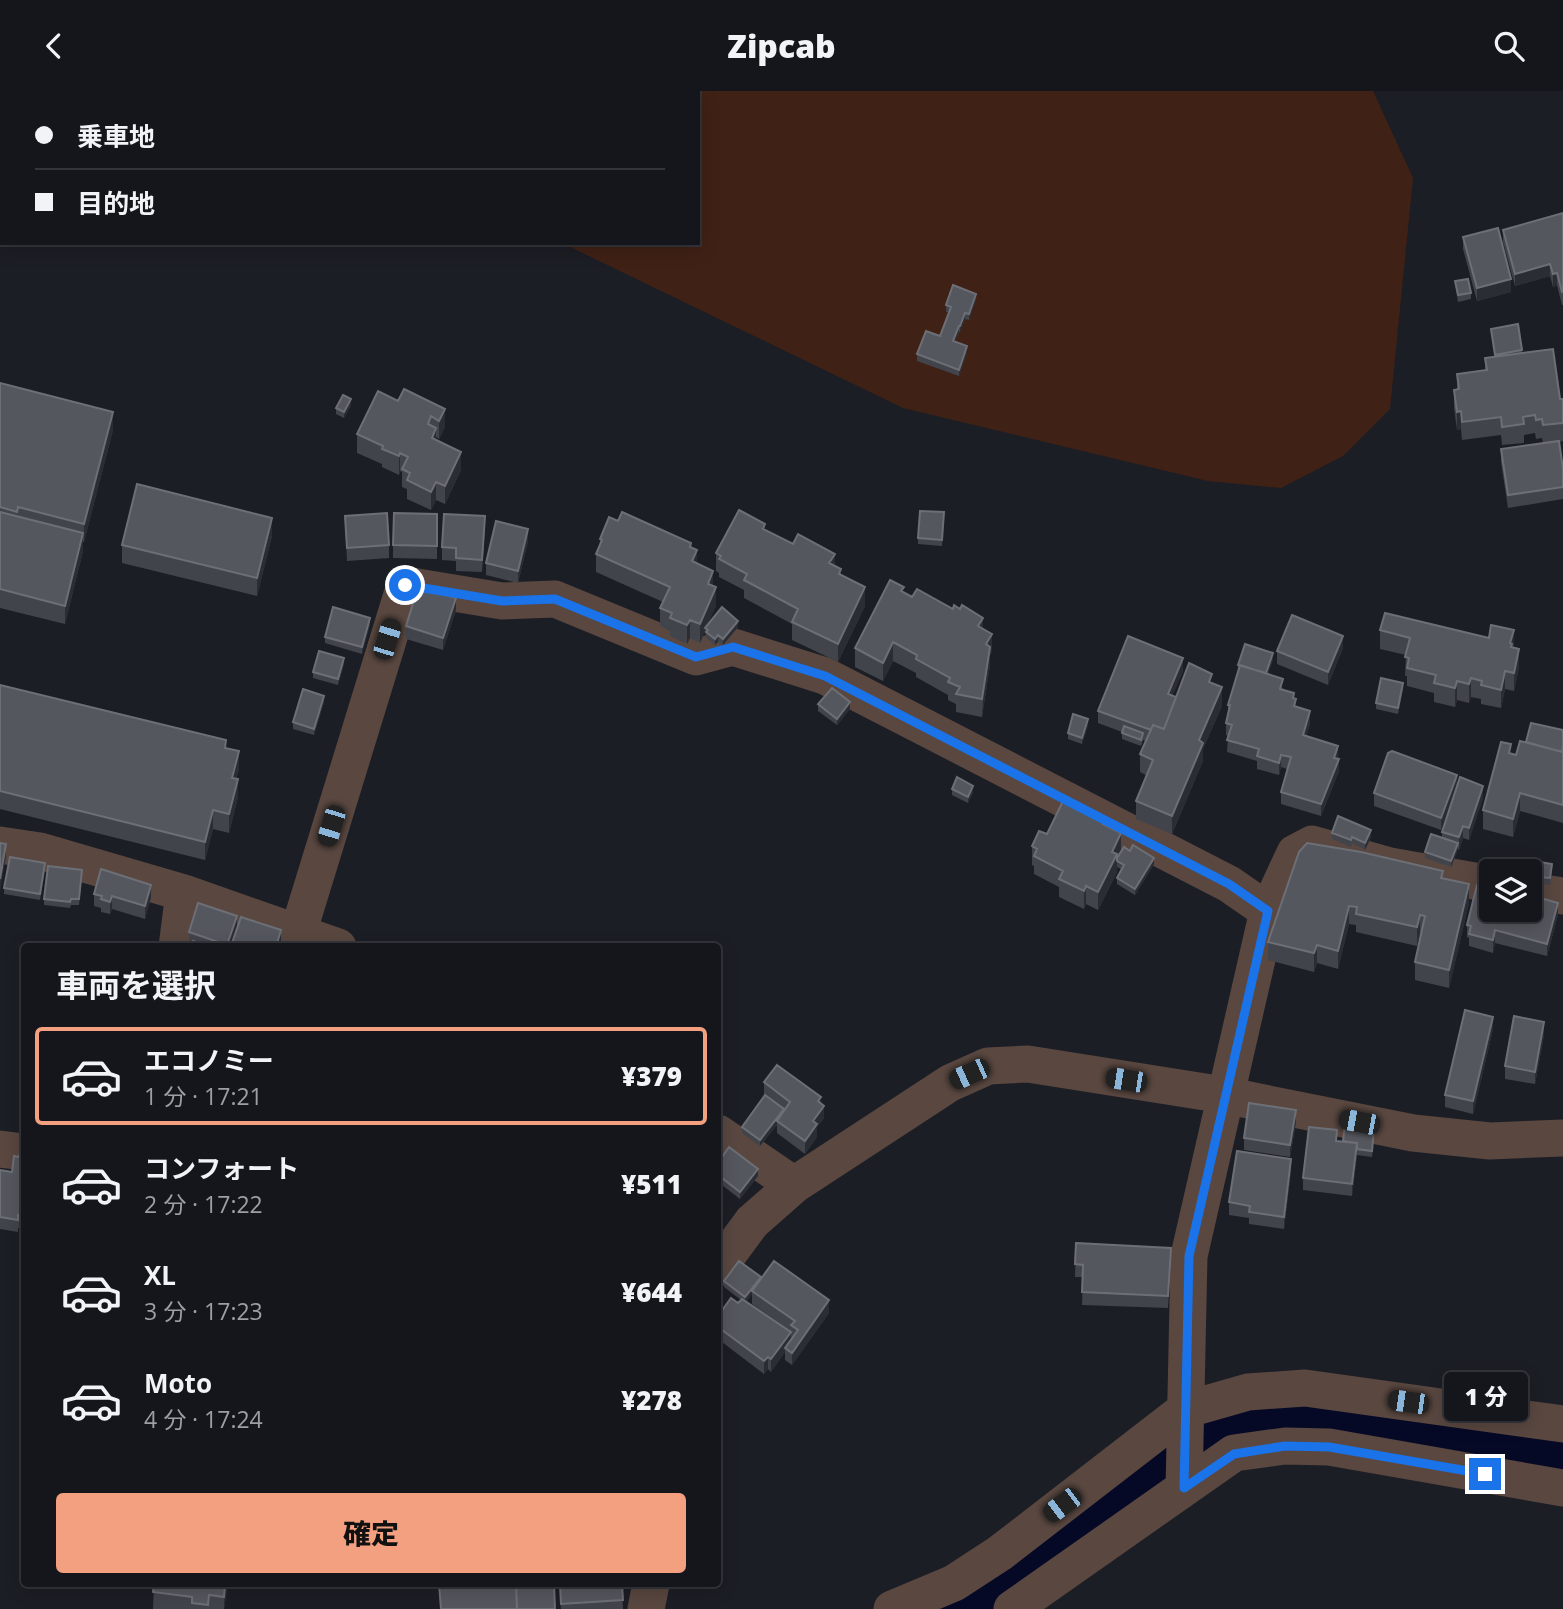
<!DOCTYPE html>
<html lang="ja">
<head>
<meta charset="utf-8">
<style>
	:root { --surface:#15161c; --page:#1e1f25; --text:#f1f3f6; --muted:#9d9fa3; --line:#34353b; --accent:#f2a080 }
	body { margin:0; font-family:"Open Sans","Noto Sans JP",sans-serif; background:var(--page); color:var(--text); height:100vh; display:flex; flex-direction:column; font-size:26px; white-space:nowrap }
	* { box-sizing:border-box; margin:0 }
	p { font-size:23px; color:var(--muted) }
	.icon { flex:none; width:38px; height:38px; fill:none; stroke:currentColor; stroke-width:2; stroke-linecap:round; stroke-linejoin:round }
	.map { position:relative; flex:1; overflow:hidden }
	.sheet { position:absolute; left:21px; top:852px; width:700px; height:644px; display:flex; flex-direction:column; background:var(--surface); border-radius:7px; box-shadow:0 4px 18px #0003,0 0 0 2px var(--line) }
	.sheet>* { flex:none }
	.guide { position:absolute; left:0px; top:0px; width:700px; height:154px; box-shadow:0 4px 18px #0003,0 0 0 2px var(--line); display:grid; align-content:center; height:154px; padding:0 35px; background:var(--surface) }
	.fabs { position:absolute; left:1479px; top:768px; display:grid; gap:14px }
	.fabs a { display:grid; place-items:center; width:63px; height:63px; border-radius:7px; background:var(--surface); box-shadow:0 4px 18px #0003,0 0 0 2px var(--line); font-size:35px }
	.end { position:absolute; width:32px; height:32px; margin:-16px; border:9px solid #1a73e8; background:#fff; box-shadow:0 0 0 4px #fff }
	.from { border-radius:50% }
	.bubble { position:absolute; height:49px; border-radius:7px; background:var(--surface); box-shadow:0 4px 18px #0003,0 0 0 2px var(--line); font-size:23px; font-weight:800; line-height:49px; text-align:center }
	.car { position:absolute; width:21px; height:42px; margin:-21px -10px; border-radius:9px; box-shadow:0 0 5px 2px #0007; background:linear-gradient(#222 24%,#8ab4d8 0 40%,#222 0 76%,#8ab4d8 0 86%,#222 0) }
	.guide b { display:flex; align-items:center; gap:24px; height:66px; font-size:26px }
	.guide b+b { border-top:2px solid var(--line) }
	.guide i { width:18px; height:18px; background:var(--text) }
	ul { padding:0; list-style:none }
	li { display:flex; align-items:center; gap:21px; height:98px; margin:0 14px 10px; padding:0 21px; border:4px solid transparent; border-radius:7px }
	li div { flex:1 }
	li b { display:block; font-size:26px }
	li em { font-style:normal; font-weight:800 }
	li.on { border-color:var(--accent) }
	li>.icon { width:63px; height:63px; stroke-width:1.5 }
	h2 { padding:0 35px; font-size:32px; line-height:84px }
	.button { display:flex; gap:14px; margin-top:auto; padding:14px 35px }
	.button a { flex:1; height:80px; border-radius:7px; background:var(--accent); color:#111; font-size:28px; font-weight:800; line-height:80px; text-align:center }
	header { display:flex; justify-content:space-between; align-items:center; height:91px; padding:0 35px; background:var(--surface); font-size:32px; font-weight:800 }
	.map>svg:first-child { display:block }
	.green { fill:#402115 }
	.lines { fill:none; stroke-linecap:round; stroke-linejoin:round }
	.river { stroke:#060926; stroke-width:58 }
	.minor { stroke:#594740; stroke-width:37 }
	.wall { fill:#42444c; fill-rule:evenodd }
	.shaded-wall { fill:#2b2d35 }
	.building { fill:#55575e; stroke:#6d6f76; stroke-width:2 }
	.route { stroke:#1a73e8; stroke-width:9 }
</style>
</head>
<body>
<header><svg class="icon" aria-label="back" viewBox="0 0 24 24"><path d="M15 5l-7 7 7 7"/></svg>Zipcab<svg class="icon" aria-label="search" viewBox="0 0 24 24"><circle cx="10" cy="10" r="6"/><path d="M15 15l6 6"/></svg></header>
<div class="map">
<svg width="1563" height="1518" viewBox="0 0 1563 1518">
	<rect width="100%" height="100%" fill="#1c1e25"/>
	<path class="green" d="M334 0H1373L1413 87 1390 318 1343 365 1281 397 1208 390 903 317 562 152H698V2H336Z"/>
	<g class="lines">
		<path class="river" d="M964 1518 1216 1345 1268 1333 1342 1332 1563 1363"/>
		<path class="minor" d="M0 754 40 760 184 802 338 856
			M1530 800 1563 805
			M298 842 405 494 502 510 555 508 696 566 733 556 825 585 1229 793 1268 820
			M177 856 184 802
			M718 1042 794 1094
			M0 1058 24 1061
			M718 1177 752 1131 794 1094 950 992 988 975 1028 973 1224 1004 1413 1042 1490 1050 1563 1047
			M1184 1397 1189 1165 1268 820 1295 762 1312 753 1390 775 1491 793
			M646 1518 651 1493
			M892 1518 954 1492 1000 1462 1185 1319 1248 1301 1305 1297 1563 1333
			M1012 1518 1234 1362 1285 1355 1329 1356 1563 1397"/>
	</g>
	<path class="wall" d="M1563 122V214H1562L1557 194 1553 196 1550 185 1515 195 1503 151V139Z
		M1463 146 1511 201 1477 210 1463 158Z
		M1455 190 1471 202V208L1458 211Z
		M976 209 969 229 965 228 960 241H959L955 251 967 261 959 285 917 270V263L940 245 949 221H946V214Z
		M1491 238 1522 259V262L1560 308H1563V350L1559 351 1563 378V408L1508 417 1501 371V358L1543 352 1542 347 1536 348 1535 342 1524 344V352L1502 354 1501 344 1462 349 1461 338 1457 339 1454 317V299H1457V283L1485 279V267L1495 266Z
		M0 292 113 339 84 451H83V460L65 533 0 517Z
		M398 310 445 318V336L439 348 436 346V349L461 379 445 413 436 409 431 419 407 408V398L402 396V381L400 380 399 384 382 376V373L357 362V343Z
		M351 314 344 327 336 323V317Z
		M944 421 942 455 918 453V447Z
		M437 423V468L393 467V454Z
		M345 425 389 454V467L347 470Z
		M618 430 691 456 697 473 713 495 716 515 707 534 738 536 723 554 718 551 715 554 706 547 705 539 700 552 690 547 687 553 670 545V540L660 535V517L663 511 596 481V463L600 455V448Z
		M485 437 482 481 456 480V470L442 469V456Z
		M765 439 835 475 865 515 838 571 792 549V533L744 507V499L719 486V482L716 480V462Z
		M272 445 257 505 122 472V454Z
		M528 450 518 492 486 484V472Z
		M904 501 983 538 992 561 990 564V574L982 626 956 621V613L948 609V604L916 586V582L893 570 883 590 855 576V557Z
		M456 519 443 559 406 548V535Z
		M370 533 362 563 325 552V546Z
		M1380 539 1514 557 1519 576 1514 600 1505 598 1501 617 1481 613V608L1471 606 1469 612 1457 609 1455 616 1434 611V602L1407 595V585H1405L1406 564 1380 558Z
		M1343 557 1328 594 1277 573V560Z
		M1273 568 1268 583 1294 608 1296 616 1310 633 1306 645 1338 667 1339 680 1321 725 1281 713V701L1287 678 1281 676 1279 684 1257 678V670L1227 661 1228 645 1226 644V632L1228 624V614L1238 580V574Z
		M344 573 338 594 313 587V581Z
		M1183 580 1172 605 1176 606 1212 593 1222 615 1203 658V670L1172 743 1136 728V710L1146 684 1140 681V663L1146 650 1143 649 1141 655 1122 648V641L1098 632V620Z
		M0 594 226 657 239 678 236 688 238 706 229 742 213 738 205 769 0 718Z
		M1403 598 1398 623 1376 618V612Z
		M324 611 314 644 293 638V631Z
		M818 613 850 618 837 634 818 620Z
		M1088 634 1082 653 1068 648V642Z
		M1563 639V732L1520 720 1513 746 1483 738V719L1516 664 1526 651Z
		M1457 695 1483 707 1469 749 1463 747 1459 759 1458 758 1451 776 1425 767V761L1442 747V741L1453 706 1441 739 1374 715V702Z
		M952 698 973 701 968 712 952 704Z
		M1105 735 1121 760 1154 773 1135 804 1117 793V787L1121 778 1117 776V781L1098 819 1086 813 1084 818 1059 806V796L1034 783V775L1032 774V755L1047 743Z
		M1332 742 1371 746 1365 759 1352 752 1351 756 1332 748Z
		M1299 761 1443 787 1469 812 1449 897 1415 889V871L1421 842H1420L1417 855 1356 841V834L1349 833 1338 878 1317 872 1314 881 1268 869V851Z
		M45 778 40 809 4 803V797Z
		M1552 779 1550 794 1530 791V780Z
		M82 785 79 814H71L70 817 44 814V808Z
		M94 803 151 806 145 828 112 818 110 823 101 821V817L94 815Z
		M1491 819 1558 824 1547 865 1495 852 1493 862 1469 855V847L1467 846V834Z
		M189 841 231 856H191L192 854 189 853Z
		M1493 938 1473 1023 1445 1016V1004Z
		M1544 944 1535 993 1505 988V975Z
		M764 991 821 1012 824 1027 817 1036V1046L805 1063 777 1042V1034L760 1055 742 1042V1036L765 1005 764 1004Z
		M1296 1031 1290 1066 1244 1059V1047Z
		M1374 1044 1372 1066 1357 1064 1352 1105 1303 1099V1087L1337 1050H1343Z
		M24 1063V1137H18V1141L0 1138V1079L12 1081 19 1066Z
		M718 1072 758 1085 740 1108 718 1091Z
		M1291 1080 1284 1138 1249 1133V1127L1229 1124V1111Z
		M1076 1152 1171 1169 1168 1217 1082 1214 1083 1186H1075Z
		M761 1189 829 1222 792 1274 785 1269V1261L771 1281 768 1278 764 1283 718 1248V1225L738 1212 741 1209 724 1196V1190ZM752 1203V1213L791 1240V1248L746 1211Z
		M154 1493H228L224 1518H153Z
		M559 1493H622L623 1518H561Z"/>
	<path class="shaded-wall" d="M1550 173V185L1515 195V183Z
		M1557 182V194L1553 196V183Z
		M1511 188V201L1477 210V197Z
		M976 203V209L969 229V223Z
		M965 222V228L960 241V235Z
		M959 235V241L953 256V250Z
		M967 255V261L959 285V279Z
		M351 308V314L344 327V321Z
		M445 318V336L439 348V330Z
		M1461 320V338L1457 339V321Z
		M113 321V339L84 451V433Z
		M436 337V355L432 347Z
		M461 361V379L445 413V395Z
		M400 362V380L399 384V365Z
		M436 391V409L431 419V401Z
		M272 427V445L257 505V487Z
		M528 438V450L518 492V480Z
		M83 442V460L65 533V515Z
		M697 459V477L692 470Z
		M835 463V481L829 472Z
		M713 480V499L708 493Z
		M716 496V515L700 552V533Z
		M865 496V515L838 571V553Z
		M456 507V519L443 559V547Z
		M370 527V533L362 563V556Z
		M983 527V545L978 535Z
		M690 529V547L687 553V534Z
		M738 530V536L723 554V548Z
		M1514 539V557L1512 565 1510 552Z
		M992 543V561L990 564V574L982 626 986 553Z
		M718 544V551L715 554V548Z
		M1343 545V557L1328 594V581Z
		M893 551V570L883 590V572Z
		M1519 558V576L1514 600V582Z
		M1273 562V568L1266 589V583Z
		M344 567V573L338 594V588Z
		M1183 567V580L1168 615V603Z
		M1505 580V598L1501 617V599Z
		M1471 587V606L1469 612V593Z
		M1457 590V609L1455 616V597Z
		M1403 592V598L1398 623V617Z
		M1222 596V615L1203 658V670L1172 743V725L1199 649Z
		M324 605V611L314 644V638Z
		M850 611V618L837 634V628Z
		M1310 620V633L1303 657V644Z
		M1088 628V634L1082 653V647Z
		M1338 655 1339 680 1321 725V713Z
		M239 660V678L232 705V687Z
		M1281 664V676L1279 684V672Z
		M1457 684V696L1441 739V727Z
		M238 688V706L229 742V723Z
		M973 695V701L968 712V706Z
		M1483 695V707L1469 749V737Z
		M1520 702V720L1513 746V728Z
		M213 719V738L205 769V751Z
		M1463 735V747L1459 759V746Z
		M1371 739V746L1365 759V752Z
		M1121 742V761L1117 769V781L1098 819V801L1112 761Z
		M1458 752V758L1451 776V770Z
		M6 753V765L0 801V788Z
		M1154 767V773L1135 804V798Z
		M45 772V778L40 809V803Z
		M1469 793V812L1449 897V879Z
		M151 794V806L145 828V815Z
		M1086 795V813L1084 818V800Z
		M112 805V818L110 823V811Z
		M1558 812V824L1547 865V853Z
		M1349 815V833L1338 878V860Z
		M1420 824V842L1417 855V836Z
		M237 825V838L231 856H227Z
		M281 839V852L280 856H276Z
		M1495 839V852L1493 862V849Z
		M1317 854V872L1314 881V862Z
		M1493 926V938L1473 1023V1010Z
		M1544 931V944L1535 993V981Z
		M821 1006V1018L824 1015V1027L817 1036V1046L805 1063V1050L813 1030 818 1010Z
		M784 1018V1024L777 1030V1034L760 1055V1049Z
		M1296 1019V1031L1290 1066V1054Z
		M1357 1052V1064L1352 1105V1093Z
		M1291 1068V1080L1284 1138V1126Z
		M758 1078V1085L740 1108V1101Z
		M761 1186V1193L752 1200V1203L745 1212V1206Z
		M829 1209V1222L792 1274V1262Z
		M791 1241V1253L785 1257V1261L771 1281V1268Z
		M768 1266V1278L764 1283V1270Z
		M225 1493H228L224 1518V1506Z"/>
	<path class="building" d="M1563 122V201H1562L1557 182 1553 183 1550 173 1515 183 1503 139Z
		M1498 137 1511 188 1477 197 1463 146Z
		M1468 188 1471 202 1458 204 1455 190Z
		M953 194 976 203 969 223 965 222 960 235H959L953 250 967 255 959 279 917 263 926 240 940 245 951 216 946 214Z
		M1518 233 1522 259 1495 264 1491 238Z
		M1553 258 1560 308H1563V332L1543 334 1542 328 1536 329 1535 324 1523 326 1524 333 1502 336 1501 326 1462 331 1461 320 1457 321 1454 299 1459 298 1457 283 1487 279 1485 267Z
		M0 292 113 321 84 433 18 416 17 421 0 416Z
		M404 298 445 318 439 330 431 325 428 333 436 337 432 347 461 361 445 395 436 391 431 401 407 389 410 382 402 378 408 366 400 362 399 365 382 358 383 355 357 343 378 300 398 310Z
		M343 304 351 308 344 321 336 317Z
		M1559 350 1563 378V396L1508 404 1501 358Z
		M137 393 272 427 257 487 122 454Z
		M739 419 765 433 763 438 793 453 798 443 835 463 829 472 841 478 839 483 865 496 838 553 792 531 798 518 744 489 747 483 719 468 721 465 716 462Z
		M920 420 944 421 942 449 918 447Z
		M0 421 83 442 65 515 0 498Z
		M622 421 691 452 690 456 697 459 692 470 713 480 708 493 716 496 700 533 690 529 687 534 670 527 672 522 660 517 670 496 596 463 602 449 600 448 609 426 618 430Z
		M387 422 389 454 347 457 345 425Z
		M394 422 437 423V455L393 454Z
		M444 423 485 425 482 469 456 467V457L442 456Z
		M496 430 528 438 518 480 486 472Z
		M890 489 904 496 901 500 912 506 917 498 953 518 954 514 960 518 962 514 983 527 978 535 992 543 986 553 990 556 982 608 956 603 960 596 948 591 950 587 916 568 917 564 893 551 883 572 855 557Z
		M418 496 456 507 443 547 406 535Z
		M333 516 370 527 362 556 325 546Z
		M722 516 738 530 723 548 718 544 715 548 706 541 708 539 705 537Z
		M1385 522 1489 547 1491 534 1514 539 1510 552 1512 553 1511 556 1519 558 1514 582 1505 580 1501 599 1481 594 1482 590 1471 587 1469 593 1457 590 1455 597 1434 592 1436 584 1407 577 1409 567 1405 566 1410 547 1380 539Z
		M1292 524 1343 545 1328 581 1277 560Z
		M1128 545 1183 567 1168 603 1176 606 1164 638 1153 634 1151 639 1098 620Z
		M1245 553 1273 562 1266 582 1238 574Z
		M319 560 344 567 338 588 313 581Z
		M1189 572 1212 583 1209 591 1222 596 1199 649 1203 652 1172 725 1136 710 1153 669 1140 663 1153 634 1164 638Z
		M1240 574 1283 588 1280 598 1294 602 1293 607 1296 608 1294 615 1310 620 1303 644 1338 655 1334 667 1339 668 1321 713 1281 701 1291 666 1281 664 1279 672 1257 665 1259 658 1227 649 1232 634 1226 632 1230 614H1228Z
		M1381 587 1403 592 1398 617 1376 612Z
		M0 594 226 649 225 657 239 660 232 687 238 688 229 723 213 719 205 751 0 700Z
		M832 597 850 611 837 628 818 613Z
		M303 598 324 605 314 638 293 631Z
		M1073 623 1088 628 1082 647 1068 642Z
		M1531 632 1563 639V655L1562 661 1526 651Z
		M1124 635 1143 642 1141 649 1122 642Z
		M1520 650 1563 661V714L1520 702 1513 728 1483 719 1501 651 1511 653 1509 662 1516 664Z
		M1392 660 1457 684 1441 727 1374 702 1388 662Z
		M957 686 973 695 968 706 952 698Z
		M1460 686 1483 695 1469 737 1463 735 1459 746 1442 741Z
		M1064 708 1105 729 1103 733 1121 742 1112 761 1117 763 1098 801 1086 795 1084 800 1059 788 1063 780 1034 765 1037 758 1032 755 1039 740 1047 743Z
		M1338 725 1371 739 1365 752 1352 746 1351 749 1332 742Z
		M1431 743 1458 752 1451 770 1425 761Z
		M0 752 6 753 0 788Z
		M1307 752 1361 761 1443 780 1441 787 1469 793 1449 879 1415 871 1425 825 1420 824 1417 836 1356 823 1357 816 1349 815 1338 860 1317 854 1314 862 1268 851 1299 761Z
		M1133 754 1154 767 1135 798 1117 787 1124 774 1117 770V767L1124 756 1130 760Z
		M10 766 45 772 40 803 4 797Z
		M1528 769 1552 773 1550 787 1530 785V780H1526Z
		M48 775 82 779 79 808H71L70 811 44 808Z
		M101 778 151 794 145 815 112 805 110 811 101 808 102 805 94 803Z
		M1477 794 1491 798V819H1530V804L1558 812 1547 853 1495 839 1493 849 1469 843 1471 835 1467 834Z
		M198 812 237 825 227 854 189 841Z
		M241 826 281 839 276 856 231 855Z
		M193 850 210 856H191Z
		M317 851 332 856H315Z
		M1465 919 1493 926 1473 1010 1445 1004Z
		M1514 925 1544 931 1535 981 1505 975Z
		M777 974 821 1006 818 1010 824 1015 813 1030 817 1033 805 1050 777 1030 790 1011 764 991Z
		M765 1004 784 1018 760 1049 742 1036Z
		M1249 1012 1296 1019 1290 1054 1244 1047Z
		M1345 1034 1374 1038 1372 1060 1357 1058V1052L1343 1050Z
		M1309 1036 1337 1039 1336 1050 1357 1052 1352 1093 1303 1087Z
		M729 1056 758 1078 740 1101 718 1084V1072Z
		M1237 1060 1291 1068 1284 1126 1249 1121 1250 1115 1229 1111Z
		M20 1062 24 1063V1125L18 1124V1129L0 1126V1079L12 1081 14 1065 19 1066Z
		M1076 1152 1171 1157 1168 1205 1082 1201 1083 1174 1075 1173Z
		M739 1170 761 1186 745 1206 724 1190Z
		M774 1170 829 1209 792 1262 785 1257 798 1239 791 1234 795 1230 752 1200Z
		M731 1207 738 1212 742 1208 791 1241 771 1268 768 1266 764 1270 718 1236V1225Z
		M154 1493H225L224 1506 209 1504 208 1514 192 1512V1506L153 1501Z
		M439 1493H516L517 1518H441Z
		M516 1493H554L555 1518H517Z
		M560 1493H622L623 1509 561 1513Z"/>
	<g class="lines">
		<path class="route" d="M405 494 502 510 555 508 696 566 733 556 825 585 1229 793 1268 820 1189 1165 1184 1397 1234 1363 1285 1355 1329 1356 1485 1383"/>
	</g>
</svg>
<div class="fabs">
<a><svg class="icon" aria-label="layers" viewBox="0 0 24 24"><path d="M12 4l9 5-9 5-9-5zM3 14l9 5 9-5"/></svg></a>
</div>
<i class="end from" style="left:405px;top:494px"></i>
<i class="end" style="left:1485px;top:1383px"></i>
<div class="bubble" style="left:1444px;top:1281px;width:84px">1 分</div>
<i class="car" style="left:387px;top:548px;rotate:17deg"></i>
<i class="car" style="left:331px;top:735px;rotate:197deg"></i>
<i class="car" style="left:969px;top:983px;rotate:246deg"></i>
<i class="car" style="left:1126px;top:989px;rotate:279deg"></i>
<i class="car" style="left:1359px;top:1031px;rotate:281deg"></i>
<i class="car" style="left:1408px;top:1311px;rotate:278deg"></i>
<i class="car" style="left:1062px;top:1414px;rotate:233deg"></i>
<div class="guide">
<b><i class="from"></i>乗車地</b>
<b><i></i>目的地</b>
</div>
<section class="sheet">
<h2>車両を選択</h2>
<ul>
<li class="on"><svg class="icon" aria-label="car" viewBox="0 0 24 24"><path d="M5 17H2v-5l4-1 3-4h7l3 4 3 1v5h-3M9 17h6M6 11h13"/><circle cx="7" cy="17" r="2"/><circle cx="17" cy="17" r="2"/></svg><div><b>エコノミー</b><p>1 分 · 17:21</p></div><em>¥379</em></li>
<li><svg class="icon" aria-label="car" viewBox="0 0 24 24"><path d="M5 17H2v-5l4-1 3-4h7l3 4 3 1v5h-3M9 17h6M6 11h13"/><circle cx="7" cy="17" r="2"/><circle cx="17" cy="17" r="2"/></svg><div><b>コンフォート</b><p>2 分 · 17:22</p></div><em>¥511</em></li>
<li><svg class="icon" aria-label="car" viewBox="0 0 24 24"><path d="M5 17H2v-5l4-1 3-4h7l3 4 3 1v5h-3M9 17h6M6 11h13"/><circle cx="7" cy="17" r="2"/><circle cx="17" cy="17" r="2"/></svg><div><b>XL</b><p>3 分 · 17:23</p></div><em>¥644</em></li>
<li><svg class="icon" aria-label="car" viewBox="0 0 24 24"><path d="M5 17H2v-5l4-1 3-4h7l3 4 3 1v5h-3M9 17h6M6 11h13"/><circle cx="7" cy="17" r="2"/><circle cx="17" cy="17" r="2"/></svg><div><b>Moto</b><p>4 分 · 17:24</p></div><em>¥278</em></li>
</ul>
<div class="button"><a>確定</a></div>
</section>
</div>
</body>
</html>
